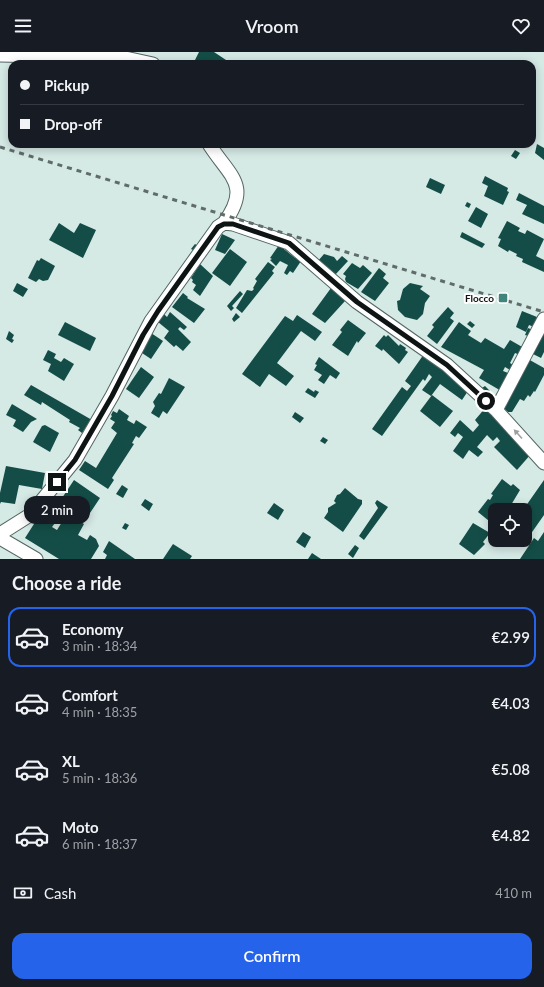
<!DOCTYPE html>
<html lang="en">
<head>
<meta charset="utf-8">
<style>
	:root { --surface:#171b24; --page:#242831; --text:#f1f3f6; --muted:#9ea1a6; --line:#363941; --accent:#2563eb }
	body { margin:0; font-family:Lato,sans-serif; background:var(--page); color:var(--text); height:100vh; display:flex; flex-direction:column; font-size:15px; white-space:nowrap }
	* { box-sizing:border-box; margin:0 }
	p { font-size:13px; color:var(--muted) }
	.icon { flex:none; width:22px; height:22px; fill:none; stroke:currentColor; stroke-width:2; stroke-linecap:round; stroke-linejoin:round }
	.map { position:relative; height:507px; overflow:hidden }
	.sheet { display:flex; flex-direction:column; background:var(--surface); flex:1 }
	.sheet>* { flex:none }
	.guide { position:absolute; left:8px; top:8px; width:528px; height:88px; border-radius:12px; box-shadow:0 2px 10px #0003; display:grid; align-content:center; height:88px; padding:0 12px; background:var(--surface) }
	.controls { position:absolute; left:488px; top:451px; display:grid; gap:8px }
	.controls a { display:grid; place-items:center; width:44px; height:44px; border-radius:8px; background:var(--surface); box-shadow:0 2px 10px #0003; font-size:20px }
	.end { position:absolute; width:18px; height:18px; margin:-9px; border:5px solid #0d1413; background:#fff; box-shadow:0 0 0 2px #fff }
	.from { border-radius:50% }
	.bubble { position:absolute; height:28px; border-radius:12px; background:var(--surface); box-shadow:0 2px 10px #0003; font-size:13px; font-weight:600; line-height:28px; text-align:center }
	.guide b { display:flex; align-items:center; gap:14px; height:38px; font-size:15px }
	.guide b+b { border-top:1px solid var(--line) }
	.guide i { width:10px; height:10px; background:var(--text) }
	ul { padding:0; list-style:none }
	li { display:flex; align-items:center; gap:12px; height:60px; margin:0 8px 6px; padding:0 4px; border:2px solid transparent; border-radius:12px }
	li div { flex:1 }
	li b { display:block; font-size:15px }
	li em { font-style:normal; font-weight:600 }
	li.on { border-color:var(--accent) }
	li>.icon { width:36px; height:36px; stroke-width:1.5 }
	h2 { padding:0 12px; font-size:18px; line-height:48px }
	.pay { display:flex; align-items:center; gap:10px; height:44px; padding:0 12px; font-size:15px }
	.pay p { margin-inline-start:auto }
	.action { display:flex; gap:8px; margin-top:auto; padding:8px 12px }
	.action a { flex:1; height:46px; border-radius:12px; background:var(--accent); color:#fff; font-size:16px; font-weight:600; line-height:46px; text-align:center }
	header { display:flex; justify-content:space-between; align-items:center; height:52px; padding:0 12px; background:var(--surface); font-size:18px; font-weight:600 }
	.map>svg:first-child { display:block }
	.building { fill:#144d47 }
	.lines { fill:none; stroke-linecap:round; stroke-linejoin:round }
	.minor-casing { stroke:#536562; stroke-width:15 }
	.minor { stroke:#fff; stroke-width:13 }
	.rail { stroke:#606c6a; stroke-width:3; stroke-dasharray:5 5; stroke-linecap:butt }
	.oneway { fill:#9ea1a1 }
	.route { stroke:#0d1413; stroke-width:5 }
	.poi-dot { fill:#3f857c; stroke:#fff; stroke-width:1.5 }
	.labels { text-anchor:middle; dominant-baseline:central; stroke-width:4; stroke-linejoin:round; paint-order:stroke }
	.poi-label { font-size:10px; font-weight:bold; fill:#0d1413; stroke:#fff; text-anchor:end }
</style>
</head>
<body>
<header><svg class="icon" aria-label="menu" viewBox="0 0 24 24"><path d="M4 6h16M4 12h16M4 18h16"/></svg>Vroom<svg class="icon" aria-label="heart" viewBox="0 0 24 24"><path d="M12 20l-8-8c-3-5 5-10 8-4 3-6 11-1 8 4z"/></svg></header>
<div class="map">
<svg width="544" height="507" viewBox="0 0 544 507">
	<rect width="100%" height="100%" fill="#d5e9e5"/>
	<path class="building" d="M199 0H214L226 8 223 12H198L195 10V8Z
		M415 92H421L419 96 414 94Z
		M537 92 544 96V108L535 101Z
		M515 98 520 101 516 107 511 104Z
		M485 124 508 136 507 139 509 140 503 153 484 144 488 134 482 131Z
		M430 126 445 133 441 142 426 135Z
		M519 141 544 154V172L522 162 527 153 516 148Z
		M467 150 471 152 469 156 465 154Z
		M476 155 488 162 481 176 468 169Z
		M507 169 520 176 518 179 525 182 527 178 544 187 536 204 544 208V220L522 210 523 207 516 204 517 202 509 198 508 200 498 194 501 187 498 186Z
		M59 171 74 181 80 171 96 178 83 206 49 188Z
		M462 180 485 192 482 196 460 185Z
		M222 182 235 188 225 202 215 198Z
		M195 192 198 194 195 199 191 197Z
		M279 193 295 206 296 204 301 209 293 221 290 219 287 223 284 221 288 213 280 209 276 214 270 208 272 207 270 206Z
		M230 197 247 210 230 234 212 221Z
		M324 202 334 205 337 209 342 204 348 209 335 223 318 209Z
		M41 206 55 214 48 228 43 229 39 227 36 230 28 226 37 208 39 209Z
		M268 210 275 215 272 219 274 221 242 261 236 256 247 238 252 239 254 237 253 236 257 229 255 227Z
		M352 211 360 216 363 213 372 221 358 237 346 230 345 227 346 224 343 222Z
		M200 212 213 224 200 244 193 238 196 233 192 230 193 228 191 226Z
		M379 216 386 222 383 226 389 231 375 249 361 240Z
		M17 231 28 237 23 245 13 239Z
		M410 231 423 234 420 237 430 244 425 251 423 262 417 268 405 265 398 258 397 249 400 248 403 237Z
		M331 236 345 249 325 271 312 262Z
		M240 239 243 242 232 254 234 256 231 259 227 254Z
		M183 241 188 245 187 246 205 257 194 271 172 255Z
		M448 255 454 261 450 266 454 269 437 292 427 284 434 275 432 273Z
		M522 259 537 265 534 275 529 273 526 280 516 275Z
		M170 260 187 275 184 278 180 275 178 277 191 290 183 299 176 293 174 295 164 286 169 279 158 270 164 262 167 265Z
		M236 261 240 265 234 270 232 267Z
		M297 263 322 280 315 289 301 279 277 311 294 324 286 334 269 322 260 335 242 322 285 264 293 269Z
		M348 268 366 281 358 291 357 289 348 304 332 293 342 280 340 278Z
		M470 269 475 273 472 276 467 272Z
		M65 270 96 286 90 299 58 283Z
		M459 270 471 279 468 283 481 291 485 286 504 297 510 288 524 296 520 303 515 301 510 311 513 313 510 318 505 315 503 319 513 323 503 340 479 326 484 318 441 295Z
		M528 276 535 279 532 285 525 283Z
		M544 277V300L541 306 531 301Z
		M9 279 14 283 12 287 14 288 12 291 6 287Z
		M151 281 163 289 151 307 139 299Z
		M384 283 386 285 388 283 399 294 400 292 406 296 405 298 408 300 399 312 383 297 382 299 375 294Z
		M48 298 56 302 54 306 61 310 64 306 74 312 64 329 48 319 51 312 43 308Z
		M424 302 468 339 462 348 440 332 431 344 422 338 432 325 429 322 425 329 423 327 382 384 372 377 402 335 407 339 411 334 405 329Z
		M319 305 340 321 336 327 330 323 324 332 318 328 322 323 314 318 317 313 315 312Z
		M528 307 544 316V323L535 340 534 339 530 345 528 343 524 349 520 347 512 360H508L502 355Z
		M141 315 154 325 139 346 126 337Z
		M169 326 185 335 167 362 163 359 159 366 151 361 155 354 153 350 159 341 161 342Z
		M31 333 92 368 89 373 88 372 82 381 78 378 80 376 69 370 70 368 42 350 41 353 24 343Z
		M485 334 492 341 489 344 482 336Z
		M308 336 314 340 315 338 319 340 315 346 305 340Z
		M432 343 453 359 440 375 420 359Z
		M12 352 37 367 31 370 23 380 13 374 16 368 6 363Z
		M486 355 531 402 517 418 494 395 500 389 497 385 493 389 487 383 477 395 483 400 478 405 469 398 463 407 453 399 463 385 458 381 455 385 450 381 460 368 473 380 479 373 475 368Z
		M119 357 129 364 127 368 134 372 136 368 147 375 139 386 136 384 132 391 134 392 112 426 114 428 108 437 79 418 85 409 96 416 117 381 111 376 115 370 110 367 112 364 111 363 113 359 117 361Z
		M295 360 304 366 300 371 292 365Z
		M45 373 59 381 50 400 33 390 42 374Z
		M323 385 328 388 325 392 320 389Z
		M6 414 45 421 42 437 19 433 15 452 1 450 0 452V441Z
		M502 427 511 434 513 432 520 438 511 453H509L506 458H495L494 473 478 460 488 447 490 448 493 443 491 442Z
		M74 428 100 446 86 467 60 449Z
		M544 428V463L530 483 526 480 525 482V458H523Z
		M122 433 128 437 123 446 116 442Z
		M345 436 358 447 362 448V452L343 480 324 466 328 460V456L336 451 334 449 337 443 340 442Z
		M145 447 153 452 149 459 141 453Z
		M377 448 388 455 364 488 359 484 378 456 375 451Z
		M274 451 284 458 278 468 267 461Z
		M41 461 47 465 49 461 58 467 52 475 57 478 67 462 84 472 78 483 87 488 90 483 96 487 99 494 91 507H59L25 486Z
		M125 471 129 473 126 478 122 476Z
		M473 471 490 481 483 490 485 492 474 503 459 492Z
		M303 480 311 485 305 496 296 490Z
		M544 480V507H520L534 486 538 489Z
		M514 488H521L515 495 511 492Z
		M109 489 135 507H105L107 503 103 500Z
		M173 492 192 504 190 507H163Z
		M355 493 359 496 353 506 348 502Z
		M312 501 321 507H308Z"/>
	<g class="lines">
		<defs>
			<path id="minor" d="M0 3 125 6 153 12
				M209 92C229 124 252 133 224 171
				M496 358 544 267
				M0 482 30 463 75 408 112 344 151 269 218 175 224 171 233 172 289 191 357 250 447 313 496 358 544 411
				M0 486 36 507"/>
		</defs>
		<use href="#minor" class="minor-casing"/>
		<use href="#minor" class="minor"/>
		<path class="rail" d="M0 95 544 260"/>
	</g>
	<defs><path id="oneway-solid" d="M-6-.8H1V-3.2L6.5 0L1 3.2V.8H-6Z"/></defs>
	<use class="oneway" href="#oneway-solid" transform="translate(518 382) rotate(-132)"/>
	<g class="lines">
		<path class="route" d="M57 430 75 408 112 344 143 283 158 259 218 175 224 172H233L289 191 357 250 447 313 486 349"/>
	</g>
	<rect class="poi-dot" x="498" y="241" width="10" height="10" rx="2"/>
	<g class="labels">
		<g class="poi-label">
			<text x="494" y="246">Flocco</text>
		</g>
	</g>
</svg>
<div class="controls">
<a><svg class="icon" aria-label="locate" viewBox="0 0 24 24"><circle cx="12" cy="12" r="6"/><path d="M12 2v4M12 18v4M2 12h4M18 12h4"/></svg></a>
</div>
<i class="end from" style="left:486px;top:349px"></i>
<i class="end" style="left:57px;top:430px"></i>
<div class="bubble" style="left:24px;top:444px;width:66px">2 min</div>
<div class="guide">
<b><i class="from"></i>Pickup</b>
<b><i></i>Drop-off</b>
</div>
</div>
<section class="sheet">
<h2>Choose a ride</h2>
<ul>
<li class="on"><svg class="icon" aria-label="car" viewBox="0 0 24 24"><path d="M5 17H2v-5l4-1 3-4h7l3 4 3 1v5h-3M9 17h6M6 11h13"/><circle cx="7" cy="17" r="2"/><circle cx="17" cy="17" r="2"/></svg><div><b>Economy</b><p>3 min · 18:34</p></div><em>€2.99</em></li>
<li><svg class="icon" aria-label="car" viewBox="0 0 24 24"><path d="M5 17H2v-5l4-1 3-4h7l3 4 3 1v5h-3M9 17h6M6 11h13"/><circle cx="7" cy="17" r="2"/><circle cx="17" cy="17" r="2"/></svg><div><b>Comfort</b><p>4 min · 18:35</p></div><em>€4.03</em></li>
<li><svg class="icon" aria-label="car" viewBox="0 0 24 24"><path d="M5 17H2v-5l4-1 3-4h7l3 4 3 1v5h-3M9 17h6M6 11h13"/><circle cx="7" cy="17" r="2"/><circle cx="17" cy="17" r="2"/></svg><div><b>XL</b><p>5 min · 18:36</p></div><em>€5.08</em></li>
<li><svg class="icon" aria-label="car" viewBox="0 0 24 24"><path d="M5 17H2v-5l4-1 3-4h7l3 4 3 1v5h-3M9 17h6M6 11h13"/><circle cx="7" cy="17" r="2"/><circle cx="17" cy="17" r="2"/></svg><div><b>Moto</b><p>6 min · 18:37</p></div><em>€4.82</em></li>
</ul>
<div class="pay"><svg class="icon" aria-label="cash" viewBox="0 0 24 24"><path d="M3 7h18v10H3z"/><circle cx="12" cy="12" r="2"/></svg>Cash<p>410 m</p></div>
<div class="action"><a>Confirm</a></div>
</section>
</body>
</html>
